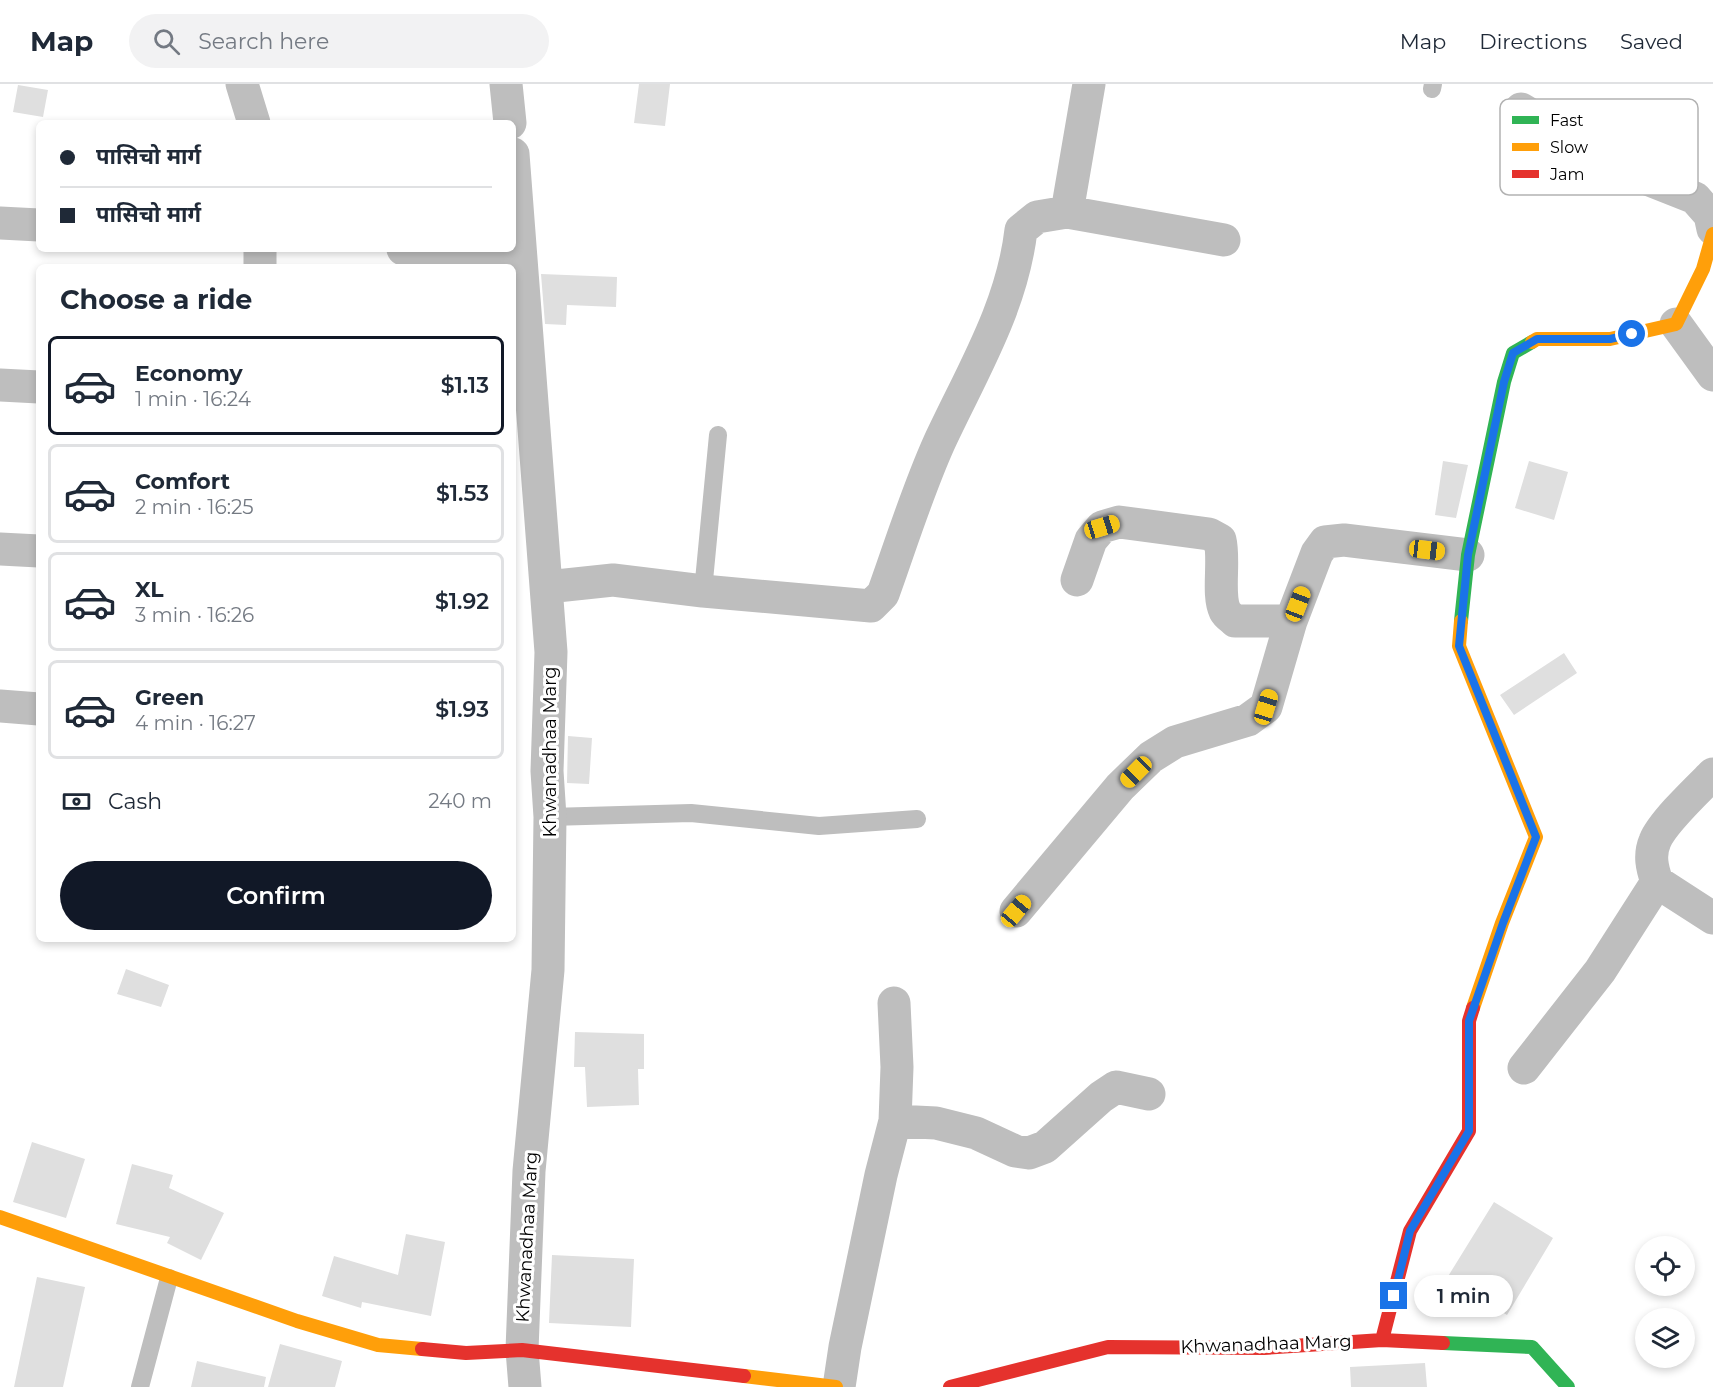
<!DOCTYPE html>
<html lang="en">
<head>
<meta charset="utf-8">
<style>
	:root { --surface:#fff; --page:#f2f2f3; --text:#1f2937; --muted:#747a83; --line:#e0e1e3; --accent:#111827 }
	body { margin:0; font-family:Montserrat,"Noto Sans Devanagari",sans-serif; background:var(--page); color:var(--text); height:100vh; display:flex; flex-direction:column; font-size:22px; white-space:nowrap }
	* { box-sizing:border-box; margin:0 }
	p { font-size:20px; color:var(--muted) }
	.icon { flex:none; width:33px; height:33px; fill:none; stroke:currentColor; stroke-width:2; stroke-linecap:round; stroke-linejoin:round }
	.map { position:relative; flex:1; overflow:hidden }
	.side { position:absolute; left:36px; top:180px; width:480px; height:678px; display:flex; flex-direction:column; background:var(--surface); border-radius:9px; box-shadow:0 3px 9px #0003 }
	.side>* { flex:none }
	.banner { position:absolute; left:36px; top:36px; width:480px; height:132px; border-radius:9px; box-shadow:0 3px 9px #0003; display:grid; align-content:center; height:132px; padding:0 24px; background:var(--surface) }
	.buttons { position:absolute; left:1635px; top:1152px; display:grid; gap:12px }
	.buttons a { display:grid; place-items:center; width:60px; height:60px; border-radius:50%; background:var(--surface); box-shadow:0 3px 9px #0003; font-size:30px }
	.end { position:absolute; width:27px; height:27px; margin:-14px; border:8px solid #1a73e8; background:#fff; box-shadow:0 0 0 3px #fff }
	.from { border-radius:50% }
	.bubble { position:absolute; height:42px; border-radius:21px; background:var(--surface); box-shadow:0 3px 9px #0003; font-size:20px; font-weight:600; line-height:42px; text-align:center }
	.car { position:absolute; width:18px; height:36px; margin:-18px -9px; border-radius:8px; box-shadow:0 0 4px 2px #0007; background:linear-gradient(#f5c518 24%,#345 0 40%,#f5c518 0 76%,#345 0 86%,#f5c518 0) }
	.banner b { display:flex; align-items:center; gap:21px; height:57px; font-size:22px }
	.banner b+b { border-top:2px solid var(--line) }
	.banner i { width:15px; height:15px; background:var(--text) }
	ul { padding:0; list-style:none }
	li { display:flex; align-items:center; gap:18px; height:99px; margin:0 12px 9px; padding:0 12px; border:3px solid var(--line); border-radius:9px }
	li div { flex:1 }
	li b { display:block; font-size:22px }
	li em { font-style:normal; font-weight:600 }
	li.selected { border-color:var(--accent) }
	li>.icon { width:54px; height:54px; stroke-width:1.5 }
	h2 { padding:0 24px; font-size:27px; line-height:72px }
	.pay { display:flex; align-items:center; gap:15px; height:66px; padding:0 24px; font-size:22px }
	.pay p { margin-inline-start:auto }
	.button { display:flex; gap:12px; margin-top:auto; padding:12px 24px }
	.button a { flex:1; height:69px; border-radius:36px; background:var(--accent); color:#fff; font-size:24px; font-weight:600; line-height:69px; text-align:center }
	header { display:flex; align-items:center; gap:36px; box-sizing:border-box; height:84px; padding:0 30px; background:var(--surface); border-bottom:2px solid var(--line) }
	header strong { font-size:28px }
	nav { display:flex; gap:33px; margin-inline-start:auto; font-size:21px }
	.search { width:420px; height:54px; background:var(--page); display:flex; align-items:center; gap:15px; box-sizing:border-box; padding:0 21px; border-radius:33px; color:var(--muted); font-size:22px }
	.map>svg:first-child { display:block }
	.building { fill:#dfdfdf }
	.lines { fill:none; stroke-linecap:round; stroke-linejoin:round }
	.lane { stroke:#bebebe; stroke-width:18 }
	.street { stroke:#bebebe; stroke-width:33 }
	.fast { stroke:#30b455; stroke-width:14 }
	.slow { stroke:#ff9f0a; stroke-width:14 }
	.jam { stroke:#e5322d; stroke-width:14 }
	.route { stroke:#1a73e8; stroke-width:8 }
	.labels { text-anchor:middle; dominant-baseline:central; stroke-width:6; stroke-linejoin:round; paint-order:stroke }
	.street-label { font-size:18px; fill:#000; stroke:#fff }
	.key { fill:#fff; stroke:#b2b2b2; stroke-width:1.5 }
	.key-label { font-size:16px; fill:#000 }
</style>
</head>
<body>
<header>
<strong>Map</strong>
<div class="search"><svg class="icon" aria-label="search" viewBox="0 0 24 24"><circle cx="10" cy="10" r="6"/><path d="M15 15l6 6"/></svg>Search here</div>
<nav><a>Map</a><a>Directions</a><a>Saved</a></nav>
</header>
<div class="map">
<svg width="1713" height="1303" viewBox="0 0 1713 1303">
	<rect width="100%" height="100%" fill="#fff"/>
	<path class="building" d="M639 0H670L665 42 634 39Z
		M18 1 48 6 43 33 13 28Z
		M541 190 617 193 616 223 567 221 566 241 545 240Z
		M1443 377 1468 381 1456 434 1435 431Z
		M1529 377 1568 388 1554 436 1515 424Z
		M1564 569 1577 589 1514 631 1500 611Z
		M568 652 592 654 589 700 567 699Z
		M126 885 169 901 161 923 117 910Z
		M575 948 644 950V985H638L639 1021 587 1023 585 983H574Z
		M32 1058 85 1075 66 1134 13 1118Z
		M132 1080 173 1091 169 1104 224 1129 201 1176 167 1159 170 1153 116 1140Z
		M1494 1118 1553 1154 1507 1231 1447 1194Z
		M406 1150 445 1158 431 1232 362 1218 361 1224 322 1212 334 1172 398 1191Z
		M552 1171 634 1175 631 1243 549 1239Z
		M37 1193 85 1203 63 1303H14Z
		M280 1260 342 1277 335 1303H268Z
		M197 1277 266 1293 264 1303H191Z
		M1425 1279 1427 1303H1351L1350 1283Z"/>
	<g class="lines">
		<path class="lane" d="M1432 5 1433 0
			M703 507 718 351
			M550 733 691 729 819 742 917 735
			M140 1303 169 1194"/>
		<path class="street" d="M242 0 254 39
			M506 0 510 39
			M1521 25 1563 50 1604 78 1695 114 1710 131 1713 145
			M513 70 551 568 547 687 550 733 548 886 529 1087 522 1266 525 1303
			M1067 128 1089 0
			M0 139 39 141
			M403 165 521 175
			M260 183V165
			M1676 240 1713 291
			M0 301 39 303
			M0 465 39 467
			M1077 496 1091 456 1102 443 1119 438 1209 450 1220 456C1225 476 1217 511 1225 527 1227 531 1232 534 1235 537H1291
			M547 503 613 496 703 507 871 522 883 510C901 460 917 408 939 359 971 290 1012 224 1021 146L1037 133 1067 128 1224 156
			M0 622 39 625
			M1713 690C1698 705 1662 739 1655 757 1649 771 1652 784 1657 798L1713 834
			M1016 827 1120 703 1151 673 1175 658 1248 636 1266 623 1291 537 1317 469 1325 458 1344 456 1468 471
			M1524 984 1600 887 1657 798
			M895 1037 936 1039 976 1049 1015 1067 1029 1069 1045 1063 1101 1013 1116 1003 1149 1010
			M839 1303 845 1263 881 1091 895 1037 897 983 894 919"/>
		<path class="fast" d="M1461 537 1468 471 1504 298 1513 269 1532 258
			M1443 1259 1532 1263 1568 1303"/>
		<path class="slow" d="M1532 258 1537 255H1610L1676 240 1703 185 1713 150
			M1461 537 1459 562 1536 753 1502 839 1473 924
			M0 1133 297 1237 378 1261 422 1265
			M744 1292 836 1303"/>
		<path class="jam" d="M1382 1256 1410 1147 1469 1047V937L1473 924
			M422 1265 466 1269 522 1266 744 1292
			M950 1303 1108 1263 1264 1264 1382 1256 1443 1259"/>
	</g>
	<g class="lines">
		<path class="route" d="M1394 1212 1410 1147 1469 1047V937L1503 839 1536 753 1459 562 1468 471 1504 298 1513 269 1537 255H1610L1632 250"/>
	</g>
	<g class="labels">
		<g class="street-label">
			<text transform="translate(550 668) rotate(-90)">Khwanadhaa Marg</text>
			<text transform="translate(527 1153) rotate(-87)">Khwanadhaa Marg</text>
			<text transform="translate(1266 1260) rotate(-2)">Khwanadhaa Marg</text>
		</g>
	</g>
	<rect x="1500" y="15" width="198" height="96" rx="9" class="key"/>
	<rect x="1512" y="32" width="27" height="8" fill="#30b455"/>
	<rect x="1512" y="59" width="27" height="8" fill="#ff9f0a"/>
	<rect x="1512" y="86" width="27" height="8" fill="#e5322d"/>
	<g class="key-label">
		<text x="1550" y="42">Fast</text>
		<text x="1550" y="69">Slow</text>
		<text x="1550" y="96">Jam</text>
	</g>
</svg>
<div class="buttons">
<a><svg class="icon" aria-label="locate" viewBox="0 0 24 24"><circle cx="12" cy="12" r="6"/><path d="M12 2v4M12 18v4M2 12h4M18 12h4"/></svg></a>
<a><svg class="icon" aria-label="layers" viewBox="0 0 24 24"><path d="M12 4l9 5-9 5-9-5zM3 14l9 5 9-5"/></svg></a>
</div>
<i class="end from" style="left:1632px;top:250px"></i>
<i class="end" style="left:1394px;top:1212px"></i>
<div class="bubble" style="left:1414px;top:1191px;width:99px">1 min</div>
<i class="car" style="left:1102px;top:443px;rotate:73deg"></i>
<i class="car" style="left:1427px;top:466px;rotate:97deg"></i>
<i class="car" style="left:1298px;top:520px;rotate:21deg"></i>
<i class="car" style="left:1266px;top:623px;rotate:17deg"></i>
<i class="car" style="left:1136px;top:688px;rotate:225deg"></i>
<i class="car" style="left:1016px;top:827px;rotate:40deg"></i>
<div class="banner">
<b><i class="from"></i>पासिचो मार्ग</b>
<b><i></i>पासिचो मार्ग</b>
</div>
<section class="side">
<h2>Choose a ride</h2>
<ul>
<li class="selected"><svg class="icon" aria-label="car" viewBox="0 0 24 24"><path d="M5 17H2v-5l4-1 3-4h7l3 4 3 1v5h-3M9 17h6M6 11h13"/><circle cx="7" cy="17" r="2"/><circle cx="17" cy="17" r="2"/></svg><div><b>Economy</b><p>1 min · 16:24</p></div><em>$1.13</em></li>
<li><svg class="icon" aria-label="car" viewBox="0 0 24 24"><path d="M5 17H2v-5l4-1 3-4h7l3 4 3 1v5h-3M9 17h6M6 11h13"/><circle cx="7" cy="17" r="2"/><circle cx="17" cy="17" r="2"/></svg><div><b>Comfort</b><p>2 min · 16:25</p></div><em>$1.53</em></li>
<li><svg class="icon" aria-label="car" viewBox="0 0 24 24"><path d="M5 17H2v-5l4-1 3-4h7l3 4 3 1v5h-3M9 17h6M6 11h13"/><circle cx="7" cy="17" r="2"/><circle cx="17" cy="17" r="2"/></svg><div><b>XL</b><p>3 min · 16:26</p></div><em>$1.92</em></li>
<li><svg class="icon" aria-label="car" viewBox="0 0 24 24"><path d="M5 17H2v-5l4-1 3-4h7l3 4 3 1v5h-3M9 17h6M6 11h13"/><circle cx="7" cy="17" r="2"/><circle cx="17" cy="17" r="2"/></svg><div><b>Green</b><p>4 min · 16:27</p></div><em>$1.93</em></li>
</ul>
<div class="pay"><svg class="icon" aria-label="cash" viewBox="0 0 24 24"><path d="M3 7h18v10H3z"/><circle cx="12" cy="12" r="2"/></svg>Cash<p>240 m</p></div>
<div class="button"><a>Confirm</a></div>
</section>
</div>
</body>
</html>
